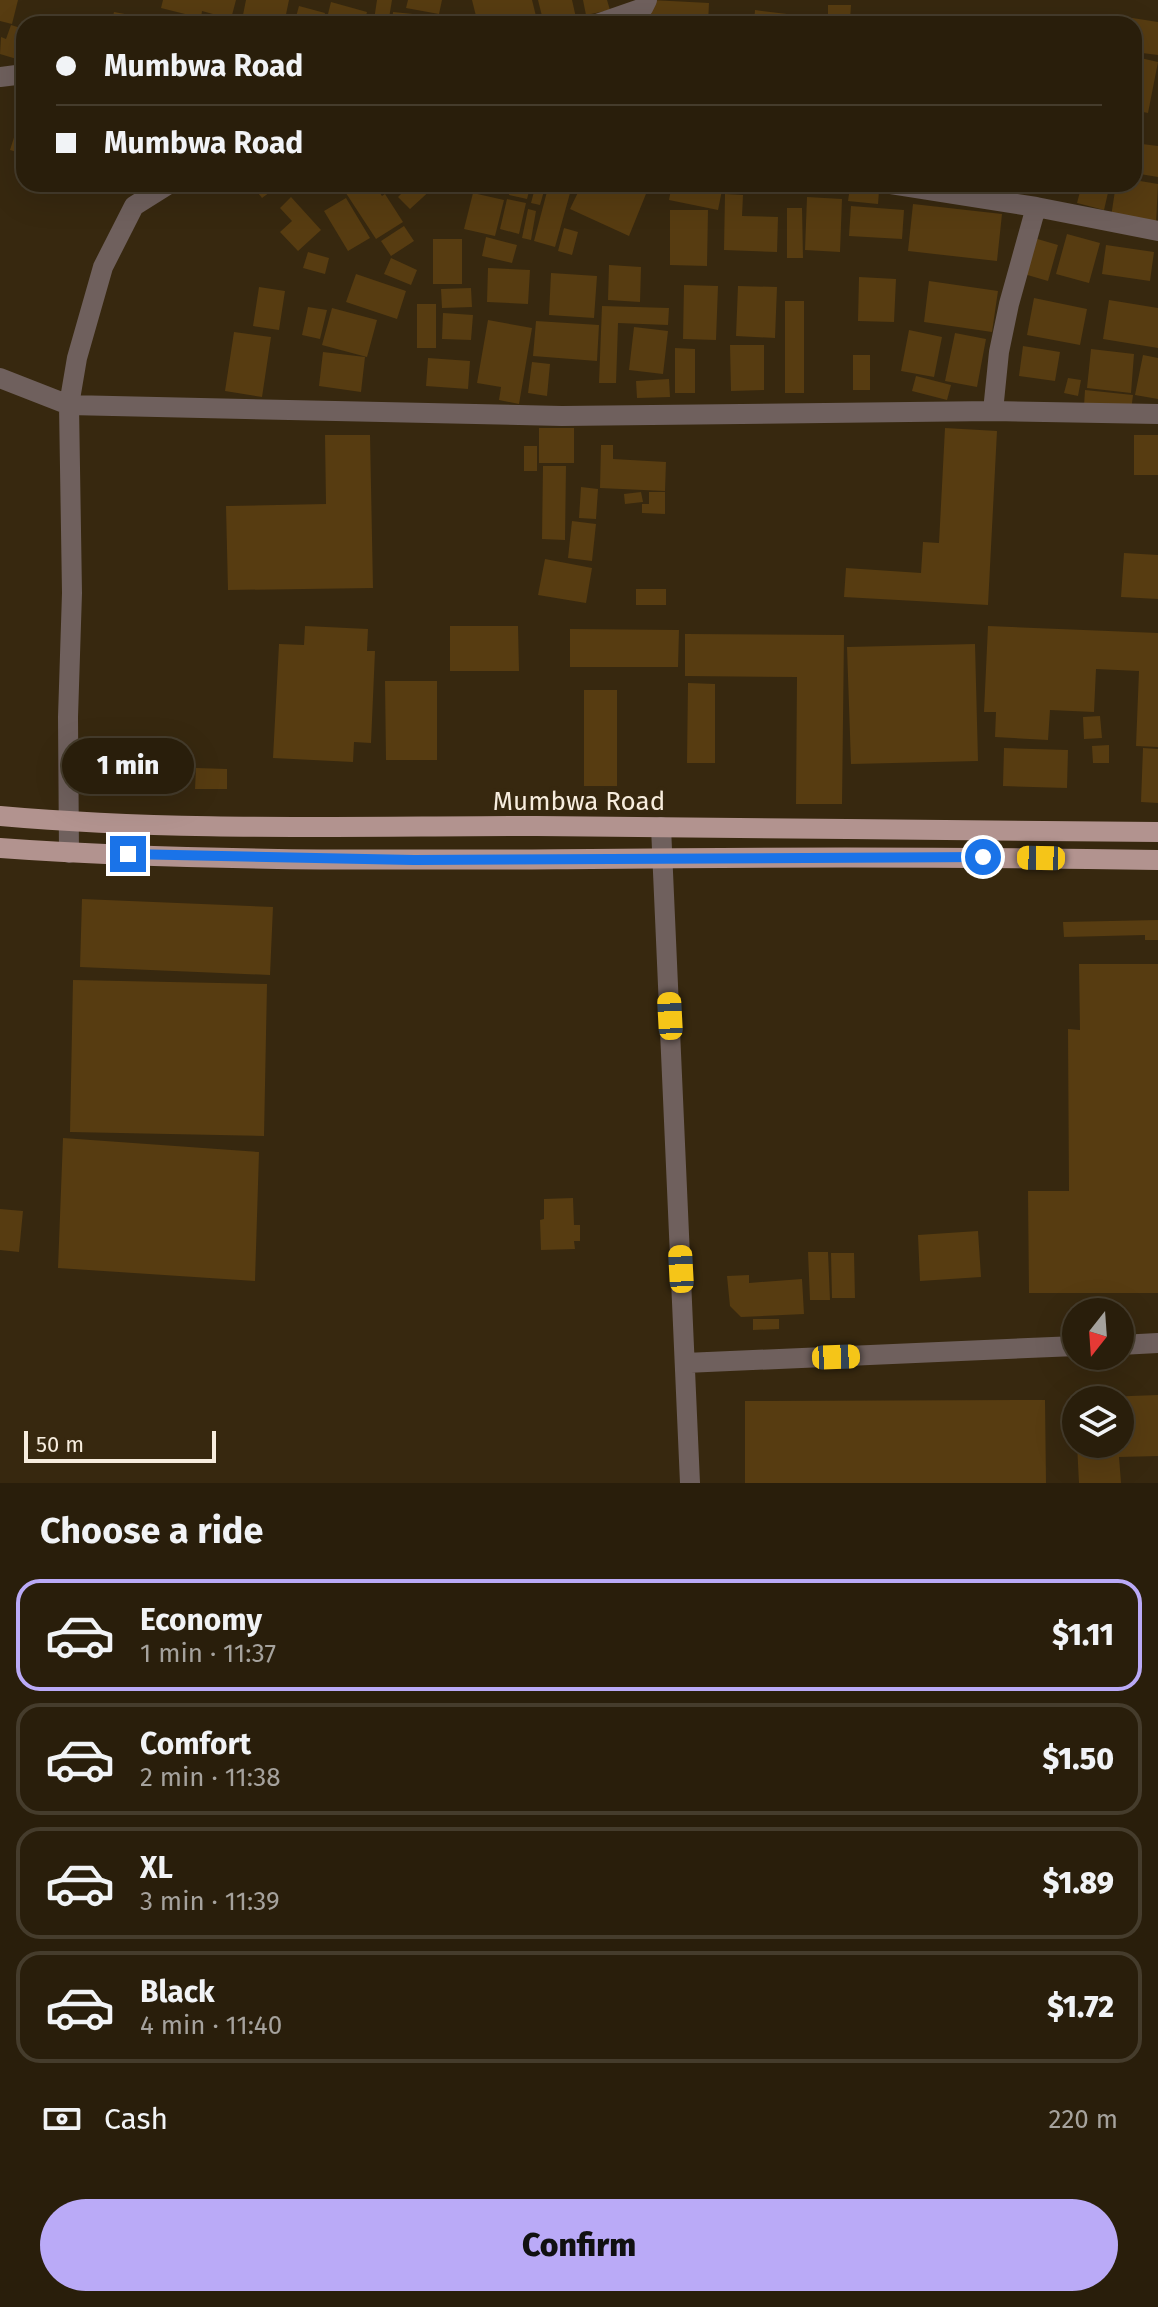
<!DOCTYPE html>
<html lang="en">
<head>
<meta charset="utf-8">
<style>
	:root { --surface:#291e0b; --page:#312714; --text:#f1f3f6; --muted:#a5a29d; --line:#453c2c; --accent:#baaaf7 }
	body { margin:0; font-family:"Fira Sans",sans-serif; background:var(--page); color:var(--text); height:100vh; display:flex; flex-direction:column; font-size:30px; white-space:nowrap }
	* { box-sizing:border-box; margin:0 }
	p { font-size:26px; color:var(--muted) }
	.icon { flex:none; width:44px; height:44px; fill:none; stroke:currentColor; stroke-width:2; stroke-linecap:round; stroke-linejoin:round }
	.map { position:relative; height:1483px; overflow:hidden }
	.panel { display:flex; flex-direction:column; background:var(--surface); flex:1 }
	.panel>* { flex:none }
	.hud { position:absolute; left:16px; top:16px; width:1126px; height:176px; border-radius:24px; box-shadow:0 8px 32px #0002,0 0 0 2px var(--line); display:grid; align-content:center; height:176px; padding:0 40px; background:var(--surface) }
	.needle { width:52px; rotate:197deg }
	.fabs { position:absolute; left:1062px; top:1298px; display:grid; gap:16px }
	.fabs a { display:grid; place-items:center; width:72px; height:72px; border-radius:50%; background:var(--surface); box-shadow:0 8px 32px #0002,0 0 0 2px var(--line); font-size:40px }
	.scale { position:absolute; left:24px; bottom:20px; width:192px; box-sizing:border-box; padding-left:8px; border:4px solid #f7edde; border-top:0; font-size:22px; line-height:28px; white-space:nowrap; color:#f7edde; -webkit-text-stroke:6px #37280f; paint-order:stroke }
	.end { position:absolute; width:36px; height:36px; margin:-18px; border:10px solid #1a73e8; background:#fff; box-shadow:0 0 0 4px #fff }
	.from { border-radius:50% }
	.bubble { position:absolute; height:56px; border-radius:28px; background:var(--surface); box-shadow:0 8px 32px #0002,0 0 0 2px var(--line); font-size:26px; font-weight:800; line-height:56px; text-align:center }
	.car { position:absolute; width:24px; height:48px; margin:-24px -12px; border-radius:10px; box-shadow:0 0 6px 2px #0007; background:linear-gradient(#f5c518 24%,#345 0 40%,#f5c518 0 76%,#345 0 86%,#f5c518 0) }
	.hud b { display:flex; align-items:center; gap:28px; height:76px; font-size:30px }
	.hud b+b { border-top:2px solid var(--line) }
	.hud i { width:20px; height:20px; background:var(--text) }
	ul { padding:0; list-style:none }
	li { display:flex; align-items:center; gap:24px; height:112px; margin:0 16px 12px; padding:0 24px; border:4px solid var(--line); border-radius:24px }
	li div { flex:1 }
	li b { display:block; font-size:30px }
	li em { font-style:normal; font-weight:800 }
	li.active { border-color:var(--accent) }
	li>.icon { width:72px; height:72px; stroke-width:1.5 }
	h2 { padding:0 40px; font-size:36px; line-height:96px }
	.pay { display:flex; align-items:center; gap:20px; height:88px; padding:0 40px; font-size:30px }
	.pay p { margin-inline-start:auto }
	.primary-button { display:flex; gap:16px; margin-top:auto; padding:16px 40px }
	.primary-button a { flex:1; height:92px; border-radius:48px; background:var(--accent); color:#111; font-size:32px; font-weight:800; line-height:92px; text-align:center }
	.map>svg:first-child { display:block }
	.building { fill:#573c11 }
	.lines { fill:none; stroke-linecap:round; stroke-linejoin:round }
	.minor { stroke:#6f605d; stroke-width:20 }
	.primary { stroke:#b2938f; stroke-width:20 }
	.route { stroke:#1a73e8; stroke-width:10 }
	.labels { text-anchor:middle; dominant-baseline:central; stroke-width:8; stroke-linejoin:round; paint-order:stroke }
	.street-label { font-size:26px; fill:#f7edde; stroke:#37280f }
</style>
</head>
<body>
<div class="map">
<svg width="1158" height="1483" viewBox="0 0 1158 1483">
	<rect width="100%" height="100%" fill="#37280f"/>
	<path class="building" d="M0 0H18L12 24 0 21Z
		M163 0H236L231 19 202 11 201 18 161 8Z
		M246 0H289L284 24H260L242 20Z
		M377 0H392L388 24H369L370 19 374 20Z
		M408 0H442L439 14 406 8Z
		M472 0H532L538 24H478Z
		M538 0H572L577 22 544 24Z
		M583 0H607L610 10 586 15Z
		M651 0 709 3 708 24H650Z
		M331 2 367 12 364 24 345 20 344 24 326 22Z
		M828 5H851L850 20H864V24H828Z
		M299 6 325 13 322 24H294Z
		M755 10 787 14 786 24H754Z
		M114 12 152 19 151 24H111Z
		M393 12 423 15 422 24H392Z
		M44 14 73 23V24H41Z
		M425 17 457 22V24H424Z
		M1126 17 1158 22V55L1134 52V24H1125Z
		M11 25 24 29V49L20 60 0 54 1 37 6 39Z
		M1136 57 1158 62 1148 113 1134 110Z
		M24 106V154L10 150Z
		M1134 143 1158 146V177L1134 173Z
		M1134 180 1158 184 1156 224 1111 217 1116 184H1134Z
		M251 184H281L262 198Z
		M340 184H374L382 196 385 194 403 222 376 239Z
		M411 184H431L434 187 410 209 398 197Z
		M470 184H508L505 194Z
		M511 184H531L527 199 509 195Z
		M536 184H546L540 205 531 203Z
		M549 184 572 186 555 247 534 241Z
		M582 184H611L623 190 626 184H650L629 236 570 209Z
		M672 184H690L722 190 718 210 669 200Z
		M1082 184H1110L1104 210 1077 203Z
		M850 187 879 191 878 204 848 201Z
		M473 193 504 200 495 236 464 229Z
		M725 194 743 195 742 216 778 217 777 252 724 250Z
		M291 197 321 230 298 251 280 232 292 221 280 208Z
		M807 197 842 199 840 252 805 250Z
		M346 198 370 238 348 251 324 211Z
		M507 199 526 203 519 234 500 229Z
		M913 204 1002 214 997 261 908 251Z
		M851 206 904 210 902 239 849 236Z
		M787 208H802L803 258H787Z
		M528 209 536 211 531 240 522 238Z
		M670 210H708L707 266 670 265Z
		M404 226 414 241 391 256 381 241Z
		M564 228 578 232 572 255 558 251Z
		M1067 234 1100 243 1089 283 1056 274Z
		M486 237 517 245 512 263 482 256Z
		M1034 238 1058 245 1048 281 1024 274Z
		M433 239H462V284H433Z
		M1106 245 1154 252 1150 281 1102 274Z
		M308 252 329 258 325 274 303 268Z
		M391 258 417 270 411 285 384 274Z
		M609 265 641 267 640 302 608 300Z
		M488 268 530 270 528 304 487 302Z
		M551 273 597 276 594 318 549 315Z
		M356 274 406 291 397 319 346 302Z
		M859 277 896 279 894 322 858 321Z
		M929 281 998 291 992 332 924 322Z
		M684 285 718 286 716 340 683 339Z
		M738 286 777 287 775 338 736 336Z
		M259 287 285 291 279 330 253 326Z
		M471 288 472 307 442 308 441 289Z
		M1034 298 1087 309 1080 345 1027 335Z
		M1109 300 1158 308V348L1103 339Z
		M785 301H804V393H785Z
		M417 304H436V348H417Z
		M602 306 669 308 668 325 618 323 616 383H599Z
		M308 307 327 310 320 339 302 335Z
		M332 308 377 320 367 357 322 345Z
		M443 313 473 315 471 340 442 339Z
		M488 320 532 328 519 404 499 400 501 387 477 383Z
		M536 321 599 325 597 361 533 356Z
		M634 327 668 331 663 374 629 370Z
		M909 330 942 337 934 377 901 371Z
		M234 332 271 337 262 397 225 391Z
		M955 333 986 339 977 387 945 381Z
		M730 345H764V390L731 391Z
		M1023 346 1060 352 1055 381 1019 376Z
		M675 348 695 349V393H675Z
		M1091 349 1134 354 1131 393 1087 388Z
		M323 352 365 357 361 392 319 386Z
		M853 355H870V390H853Z
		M1143 355 1158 358V399L1135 395Z
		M428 358 470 361 468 389 426 386Z
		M532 362 550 364 547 396 528 393Z
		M916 376 951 385 947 400 912 391Z
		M1068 378 1081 380 1078 396 1064 393Z
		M669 379 670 397 637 398 636 381Z
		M1085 390 1133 395 1131 411 1084 406Z
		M539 428H574V463H539Z
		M945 428 997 431 988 605 844 597 846 568 921 573 923 542 939 543Z
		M325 435H370L373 588 228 590 226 506 326 504Z
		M1134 435H1158V475H1134Z
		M601 445H613V459L666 462 665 491 600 488Z
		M524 446H537V471H524Z
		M543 466H566L565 540 542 539Z
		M581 487 598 489 596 519 579 518Z
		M641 492 643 502 625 504 624 494Z
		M649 492H665V514L642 513V504H649Z
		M572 521 596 524 592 561 568 558Z
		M1124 553 1158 555V599L1121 597Z
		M545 559 592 568 586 603 538 595Z
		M636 589H666V605H636Z
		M305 626 368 629 367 651H375L371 743 354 742 353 762 273 758 279 644 304 645Z
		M450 626H518L519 671H450Z
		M988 626 1158 633V747L1136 746 1139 671 1096 669 1094 712 1050 710 1048 740 995 737 996 712H984Z
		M570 629 679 630 678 667H570Z
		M685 634 844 635 842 804H796L797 677 685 676Z
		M975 644 978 761 851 764 847 647Z
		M385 681H437V760H386Z
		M688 683 715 684V763H687Z
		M584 690H617V786H584Z
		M1100 716 1102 738 1084 739 1083 717Z
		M1109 745V763H1093L1092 746Z
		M1004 748 1068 750 1067 788 1003 786Z
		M1143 748 1158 749V803L1141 802Z
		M196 768 227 769V789H195Z
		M82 899 273 907 270 975 80 967Z
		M1158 920V940H1145V935L1064 937 1063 922Z
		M1079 964H1158V1293H1029L1028 1191H1069L1068 1029 1080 1030Z
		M73 980 267 984 264 1136 70 1132Z
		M63 1138 259 1152 255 1281 58 1268Z
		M573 1198 574 1225H580V1241H574L575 1249 541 1250 540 1220 544 1219V1199Z
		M0 1209 23 1211 19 1252 0 1250Z
		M978 1231 981 1277 920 1281 918 1235Z
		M808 1252H828L830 1300H810Z
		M831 1253H854L855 1298H832Z
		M749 1275V1283L802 1279 804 1314 741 1317 730 1306 727 1276Z
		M753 1319H779V1329L753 1330Z
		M1158 1395V1456L1119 1457 1121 1483H1079L1077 1444H1120V1400H1104V1397Z
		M1045 1400 1046 1483H745V1401Z"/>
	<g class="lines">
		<path class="minor" d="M597 24 643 8 647 0
			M0 77 24 74
			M891 184 1036 207 1158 231
			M0 378 69 405 562 416 993 411 1158 414
			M993 411 999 352 1009 304 1036 207
			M661 827 690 1483
			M69 853 68 717 72 593 69 405 77 358 103 267 134 206 169 184
			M1120 1345 1158 1343
			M685 1363 1076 1346"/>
		<path class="primary" d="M0 816C178 832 358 826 537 826 744 827 951 831 1158 832
			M0 848C196 862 394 860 591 859 780 857 969 857 1158 860"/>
	</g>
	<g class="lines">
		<path class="route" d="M128 854 414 860 983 857"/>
	</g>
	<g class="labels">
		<g class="street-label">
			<text x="579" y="801">Mumbwa Road</text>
		</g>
	</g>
</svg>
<div class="fabs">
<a><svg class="needle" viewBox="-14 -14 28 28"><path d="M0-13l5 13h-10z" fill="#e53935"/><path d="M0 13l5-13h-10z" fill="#a5a29d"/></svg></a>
<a><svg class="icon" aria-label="layers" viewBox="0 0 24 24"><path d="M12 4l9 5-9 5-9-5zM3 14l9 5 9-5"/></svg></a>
</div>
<div class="scale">50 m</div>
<i class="end from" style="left:983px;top:857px"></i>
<i class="end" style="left:128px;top:854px"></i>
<div class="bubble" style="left:62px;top:738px;width:132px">1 min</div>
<i class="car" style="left:1041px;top:858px;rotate:271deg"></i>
<i class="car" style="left:670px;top:1016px;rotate:357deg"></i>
<i class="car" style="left:681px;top:1269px;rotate:357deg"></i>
<i class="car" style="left:836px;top:1357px;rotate:88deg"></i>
<div class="hud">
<b><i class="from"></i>Mumbwa Road</b>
<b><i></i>Mumbwa Road</b>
</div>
</div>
<section class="panel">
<h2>Choose a ride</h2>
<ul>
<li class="active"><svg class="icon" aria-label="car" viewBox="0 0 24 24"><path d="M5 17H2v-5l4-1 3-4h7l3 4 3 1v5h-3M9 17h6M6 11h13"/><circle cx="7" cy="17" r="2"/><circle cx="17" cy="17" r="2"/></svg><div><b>Economy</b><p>1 min · 11:37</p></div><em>$1.11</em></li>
<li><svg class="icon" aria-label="car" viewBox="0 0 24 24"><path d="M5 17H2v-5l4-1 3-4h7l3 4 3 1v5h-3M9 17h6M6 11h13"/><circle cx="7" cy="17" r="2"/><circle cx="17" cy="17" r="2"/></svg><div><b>Comfort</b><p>2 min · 11:38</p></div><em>$1.50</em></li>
<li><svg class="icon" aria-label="car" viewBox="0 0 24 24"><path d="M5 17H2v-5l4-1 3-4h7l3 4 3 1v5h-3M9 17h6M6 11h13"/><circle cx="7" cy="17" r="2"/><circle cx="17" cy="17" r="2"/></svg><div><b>XL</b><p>3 min · 11:39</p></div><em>$1.89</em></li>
<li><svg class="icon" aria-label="car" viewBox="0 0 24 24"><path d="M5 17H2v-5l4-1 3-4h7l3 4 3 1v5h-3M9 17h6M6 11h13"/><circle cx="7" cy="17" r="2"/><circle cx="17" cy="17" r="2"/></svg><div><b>Black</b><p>4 min · 11:40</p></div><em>$1.72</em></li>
</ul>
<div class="pay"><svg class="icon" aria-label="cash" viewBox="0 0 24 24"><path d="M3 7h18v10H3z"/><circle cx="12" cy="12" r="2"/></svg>Cash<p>220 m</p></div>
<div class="primary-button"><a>Confirm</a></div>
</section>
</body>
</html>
